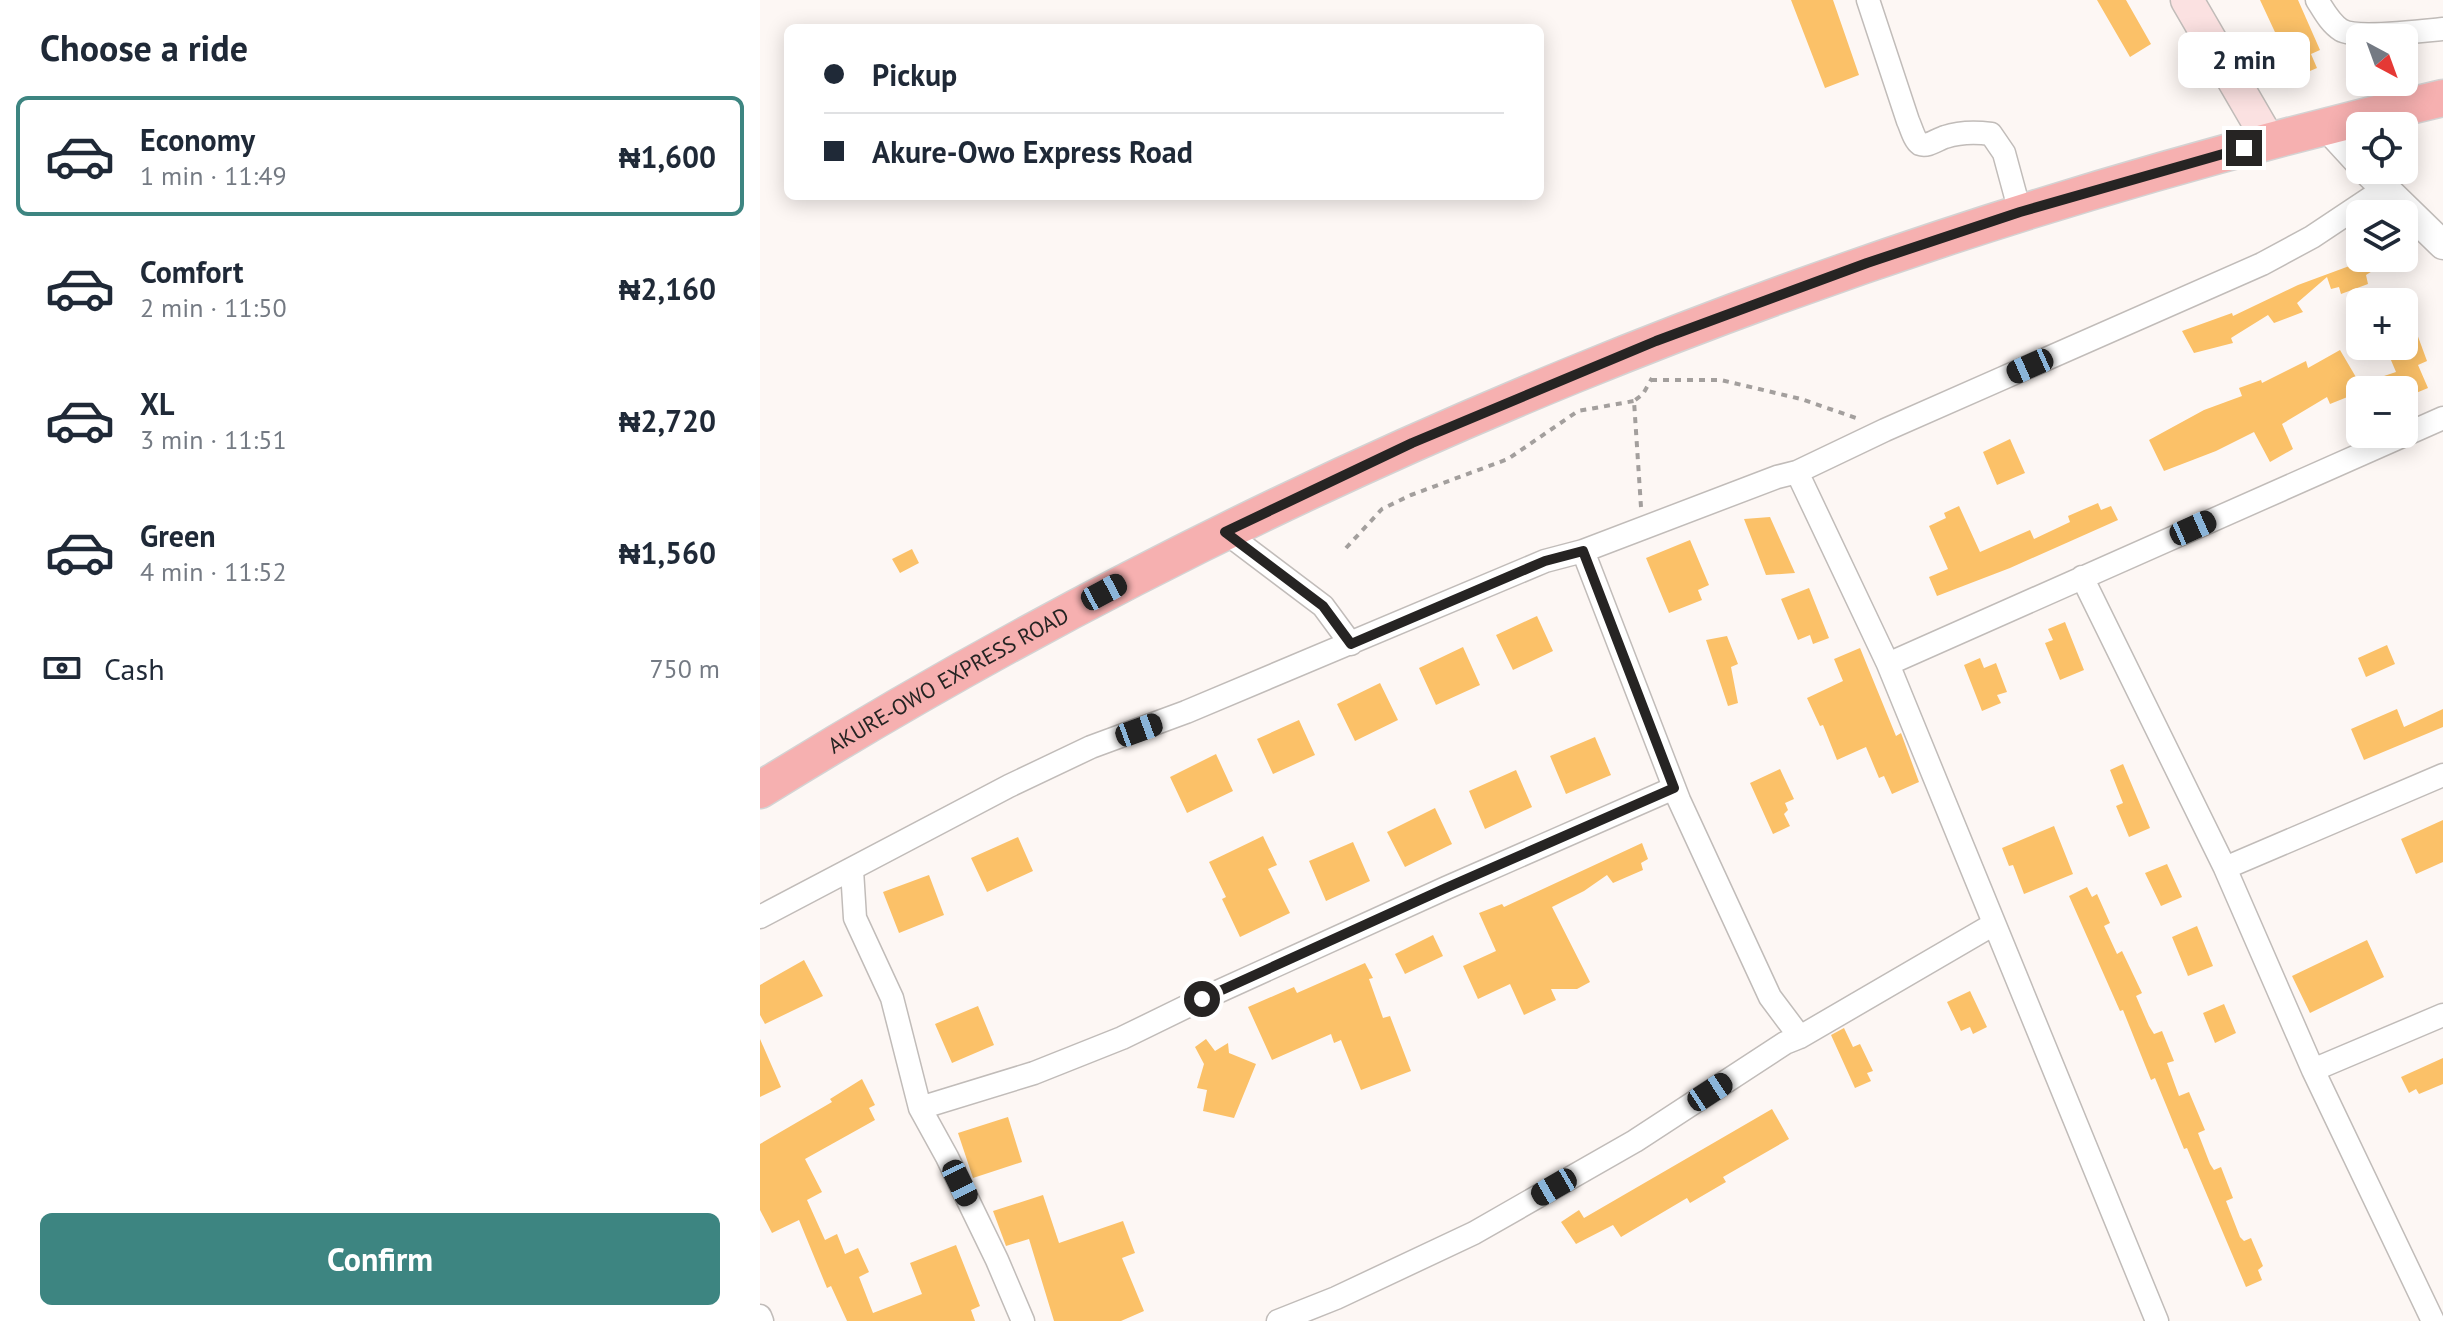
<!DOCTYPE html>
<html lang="en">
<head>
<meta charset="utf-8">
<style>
	:root { --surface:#fff; --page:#f6f6f7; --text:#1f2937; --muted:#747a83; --line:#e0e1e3; --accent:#3d8581 }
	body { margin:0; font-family:"PT Sans",sans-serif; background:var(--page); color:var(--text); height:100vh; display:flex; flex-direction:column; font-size:30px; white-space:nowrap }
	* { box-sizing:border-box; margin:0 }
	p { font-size:26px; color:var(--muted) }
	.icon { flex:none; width:44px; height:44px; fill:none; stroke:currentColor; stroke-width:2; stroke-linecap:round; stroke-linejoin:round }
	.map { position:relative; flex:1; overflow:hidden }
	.side { display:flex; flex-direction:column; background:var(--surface); width:760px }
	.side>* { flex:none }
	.hud { position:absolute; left:24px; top:24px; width:760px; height:176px; border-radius:12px; box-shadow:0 4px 20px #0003; display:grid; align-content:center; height:176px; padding:0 40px; background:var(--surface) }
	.needle { width:52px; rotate:139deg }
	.controls { position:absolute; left:1586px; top:24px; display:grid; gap:16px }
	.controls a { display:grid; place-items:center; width:72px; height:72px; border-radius:12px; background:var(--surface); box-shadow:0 4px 20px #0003; font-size:40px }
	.end { position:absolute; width:36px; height:36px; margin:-18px; border:10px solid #262423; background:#fff; box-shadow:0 0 0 4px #fff }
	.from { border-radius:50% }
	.bubble { position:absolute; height:56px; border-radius:12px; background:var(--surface); box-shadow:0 4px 20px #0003; font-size:26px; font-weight:700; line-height:56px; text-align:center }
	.car { position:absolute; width:24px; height:48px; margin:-24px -12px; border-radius:10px; box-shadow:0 0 6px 2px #0007; background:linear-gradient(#222 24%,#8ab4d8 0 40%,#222 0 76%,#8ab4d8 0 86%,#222 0) }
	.hud b { display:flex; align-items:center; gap:28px; height:76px; font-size:30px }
	.hud b+b { border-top:2px solid var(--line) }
	.hud i { width:20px; height:20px; background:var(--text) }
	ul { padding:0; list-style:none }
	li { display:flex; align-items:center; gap:24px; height:120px; margin:0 16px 12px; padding:0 24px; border:4px solid transparent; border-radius:12px }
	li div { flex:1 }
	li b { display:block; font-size:30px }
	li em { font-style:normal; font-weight:700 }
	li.on { border-color:var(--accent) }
	li>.icon { width:72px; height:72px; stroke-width:1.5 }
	h2 { padding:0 40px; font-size:36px; line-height:96px }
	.pay { display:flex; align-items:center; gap:20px; height:88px; padding:0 40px; font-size:30px }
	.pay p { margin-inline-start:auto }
	.button { display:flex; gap:16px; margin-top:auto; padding:16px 40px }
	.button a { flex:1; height:92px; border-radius:12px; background:var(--accent); color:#fff; font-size:32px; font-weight:700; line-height:92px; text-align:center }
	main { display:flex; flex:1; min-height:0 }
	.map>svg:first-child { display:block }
	.building { fill:#fbc168 }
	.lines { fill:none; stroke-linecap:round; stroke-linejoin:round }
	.minor-casing { stroke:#c1bcb9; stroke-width:25 }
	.tertiary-casing { stroke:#c1bcb9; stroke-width:31 }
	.secondary-casing { stroke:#c1bcb9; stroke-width:35 }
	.trunk-casing { stroke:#d4d3d3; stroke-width:39 }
	.path { stroke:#a39f9d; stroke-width:4; stroke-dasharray:6 6; stroke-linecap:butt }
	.minor { stroke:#fff; stroke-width:22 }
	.tertiary { stroke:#fff; stroke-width:28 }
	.secondary { stroke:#fbe1e1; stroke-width:32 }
	.trunk { stroke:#f6b0b0; stroke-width:36 }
	.route { stroke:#262423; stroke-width:10 }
	.labels { text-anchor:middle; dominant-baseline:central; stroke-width:6; stroke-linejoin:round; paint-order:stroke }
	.street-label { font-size:22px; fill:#262423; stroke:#fff }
</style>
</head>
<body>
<main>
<section class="side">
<h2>Choose a ride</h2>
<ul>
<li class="on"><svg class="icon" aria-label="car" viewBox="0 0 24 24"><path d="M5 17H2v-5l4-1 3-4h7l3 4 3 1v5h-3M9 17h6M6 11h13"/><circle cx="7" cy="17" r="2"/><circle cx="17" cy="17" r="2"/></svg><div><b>Economy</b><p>1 min · 11:49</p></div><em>₦1,600</em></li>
<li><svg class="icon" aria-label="car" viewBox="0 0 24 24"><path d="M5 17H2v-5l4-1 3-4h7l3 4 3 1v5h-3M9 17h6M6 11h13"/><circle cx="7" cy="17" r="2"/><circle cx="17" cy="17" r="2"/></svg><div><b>Comfort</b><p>2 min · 11:50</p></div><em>₦2,160</em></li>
<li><svg class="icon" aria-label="car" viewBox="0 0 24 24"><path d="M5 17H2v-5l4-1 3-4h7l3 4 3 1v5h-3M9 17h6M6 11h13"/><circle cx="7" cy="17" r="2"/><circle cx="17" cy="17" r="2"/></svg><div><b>XL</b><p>3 min · 11:51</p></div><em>₦2,720</em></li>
<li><svg class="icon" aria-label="car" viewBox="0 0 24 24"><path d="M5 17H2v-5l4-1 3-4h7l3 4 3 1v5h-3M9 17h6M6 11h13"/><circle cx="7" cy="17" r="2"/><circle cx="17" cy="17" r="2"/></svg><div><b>Green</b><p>4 min · 11:52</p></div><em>₦1,560</em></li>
</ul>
<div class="pay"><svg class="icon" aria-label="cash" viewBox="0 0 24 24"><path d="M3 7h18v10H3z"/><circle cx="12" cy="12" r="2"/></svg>Cash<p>750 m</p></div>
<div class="button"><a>Confirm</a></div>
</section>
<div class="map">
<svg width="1683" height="1321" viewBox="0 0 1683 1321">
	<rect width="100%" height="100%" fill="#fdf7f4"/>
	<path class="building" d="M1031 0H1073L1099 75 1065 88Z
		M1337 0H1366L1391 44 1370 57Z
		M1500 0H1538L1560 50 1551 54 1557 68 1536 77Z
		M1611 258H1633L1606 275 1608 284 1581 294 1579 287 1571 289 1567 277 1537 303 1543 312 1514 323 1508 315 1471 338 1473 343 1434 353 1422 331 1472 313 1473 316 1538 285Z
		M1644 304H1646L1667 361 1658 365 1668 388 1644 398V390H1600V392L1570 404 1567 397 1522 424 1533 449 1510 462 1494 432 1456 451 1404 471 1389 440 1444 410 1482 396 1479 388 1501 380 1502 383 1546 361 1548 368 1580 350 1600 384 1636 372 1625 346H1644Z
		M1250 439 1265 473 1237 485 1223 452Z
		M1338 503 1341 510 1351 506 1358 520 1250 568 1177 596 1169 577 1188 569 1169 526 1186 518 1184 513 1199 506 1220 552 1270 530 1274 539 1310 522 1308 516Z
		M1010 517 1035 573 1006 575 984 519Z
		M930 540 949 585 938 590 942 600 909 613 886 558Z
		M152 549 159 563 140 573 132 559Z
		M1049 588 1069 638 1053 644 1050 635 1038 640 1021 599Z
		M777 616 793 651 753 670 736 635Z
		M1305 622 1324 670 1300 680 1285 643 1293 640 1288 629Z
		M967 636 978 664 971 667 978 703 968 706 946 640Z
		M1627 645 1635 664 1606 677 1598 658Z
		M703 647 720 685 676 705 659 668Z
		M1100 648 1136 736 1141 733 1159 782 1132 794 1124 776 1119 778 1106 747 1077 760 1063 725 1060 726 1047 698 1083 681 1074 659Z
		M1220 658 1224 668 1236 663 1247 692 1237 695 1241 703 1222 711 1204 665Z
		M620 683 638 720 595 741 577 704Z
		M1637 709 1644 727 1683 709V727L1604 760 1591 729Z
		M539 720 555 755 513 774 497 739Z
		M835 737 851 775 806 794 790 756Z
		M456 754 473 791 427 813 410 777Z
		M1363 764 1390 828 1369 837 1356 806 1363 803 1350 770Z
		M1020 769 1034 799 1025 803 1028 810 1024 814 1030 826 1013 834 990 783Z
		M756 770 772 807 725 829 709 791Z
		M675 808 692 844 645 867 627 832Z
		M1683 820V862L1656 874 1641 839Z
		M1294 826 1313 874 1264 894 1253 865 1249 866 1242 848Z
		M503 836 517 865 508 869 530 913 480 937 462 899 466 897 449 862Z
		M258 837 273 871 227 892 211 858Z
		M593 842 610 881 566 901 549 861Z
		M882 843 888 859 881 863 883 870 853 883 847 875 824 891 792 907 830 982 817 989H791L796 1000 764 1015 750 984 718 999 703 966 736 951 719 913 742 904 744 907Z
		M1407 864 1422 897 1401 906 1385 873Z
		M169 875 184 915 139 933 123 892Z
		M1327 887 1332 897 1337 894 1350 923 1344 926 1357 954 1362 951 1382 993 1376 996 1389 1026 1394 1034 1402 1031 1414 1061 1407 1063 1419 1096 1429 1092 1445 1130 1438 1133 1450 1164 1454 1170 1461 1167 1473 1198 1466 1201 1480 1237 1484 1241 1491 1238 1503 1266 1498 1270 1502 1280 1486 1287 1427 1148 1424 1149 1395 1078 1391 1080 1363 1010 1360 1011 1309 896Z
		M1437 926 1453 966 1428 976 1412 937Z
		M673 935 683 956 645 974 635 954Z
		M1607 940 1624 977 1550 1013 1532 976Z
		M44 960 63 996 5 1024 0 1015V985Z
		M605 963 613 978 609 979 623 1018 630 1016 651 1071 601 1090 581 1040 574 1043 571 1034 512 1060 488 1007 534 987 537 993Z
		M1210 991 1227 1027 1213 1034 1210 1027 1201 1031 1187 1002Z
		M1464 1004 1476 1033 1455 1043 1443 1013Z
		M218 1006 234 1045 192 1063 175 1024Z
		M1084 1028 1093 1047 1100 1044 1113 1071 1107 1073 1111 1081 1095 1088 1071 1035Z
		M0 1039 21 1087 0 1097Z
		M446 1039 455 1051 468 1043 469 1053 496 1064 474 1118 443 1111 447 1090 437 1088 444 1064 435 1047Z
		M1683 1058V1084L1659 1094 1656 1089 1649 1093 1641 1077Z
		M102 1079 115 1105 109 1108 115 1120 45 1159 62 1192 47 1200 65 1240 77 1234 85 1254 98 1248 109 1272 99 1277 113 1313 162 1294 150 1263 196 1245 220 1306 211 1310 215 1321H87L71 1286 67 1288 39 1220 12 1233 0 1210V1144L72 1102 70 1099Z
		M1012 1109 1029 1139 963 1177 966 1182 930 1203 927 1198 861 1237 853 1225 816 1244 801 1222 819 1210 824 1218Z
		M248 1117 262 1162 213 1178 198 1133Z
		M283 1195 299 1243 363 1221 375 1253 362 1258 384 1311 361 1321H294L269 1239 246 1246 233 1211Z"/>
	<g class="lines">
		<defs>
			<path id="minor" d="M1108 0 1148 121C1151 127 1154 140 1160 144 1168 147 1178 139 1185 137 1200 132 1216 132 1231 134L1244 153 1260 212
				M1557 0C1564 11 1570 23 1581 30 1596 39 1663 31 1683 29
				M1037 472 1128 664 1397 1321
				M465 532 563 606 591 644
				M823 551 919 800 1010 997 1040 1037
				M1322 577 1465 868 1553 1070 1673 1321
				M1128 664 1683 418
				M1465 868 1683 775
				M92 870 95 918 132 998 160 1108 187 1157 237 1260 263 1321
				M0 917 249 786 331 747 426 712 785 561 823 551 1017 477 1037 472 1125 430 1502 264 1552 237 1624 189
				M1553 1070 1683 1015
				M160 1108 274 1073 362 1038 442 999 686 888 914 788
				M0 1316 2 1321
				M518 1321 576 1298 714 1233 875 1141 1025 1043 1040 1037 1234 924"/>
			<path id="tertiary" d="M1566 126 1600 163
				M1606 170 1683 245"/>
			<path id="secondary" d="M1427 0 1509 141"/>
			<g id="trunk">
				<path id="s1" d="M0 790C518 468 1089 236 1683 98"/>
			</g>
		</defs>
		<use href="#minor" class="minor-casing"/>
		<use href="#tertiary" class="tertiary-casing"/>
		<use href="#secondary" class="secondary-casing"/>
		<use href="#trunk" class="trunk-casing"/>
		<path class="path" d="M891 380H961L1041 399 1099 419
			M881 507 874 401 883 394 892 378
			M586 548 622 509 651 495 748 459 818 411 874 401"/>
		<use href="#minor" class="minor"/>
		<use href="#tertiary" class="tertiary"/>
		<use href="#secondary" class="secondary"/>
		<use href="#trunk" class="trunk"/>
	</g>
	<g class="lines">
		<path class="route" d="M442 999 686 888 914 788 823 551 785 561 591 644 563 606 465 532 652 443 896 341 1107 263 1260 212 1484 148"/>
	</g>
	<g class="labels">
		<g class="street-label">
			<text stroke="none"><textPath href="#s1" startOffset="218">AKURE-OWO EXPRESS ROAD</textPath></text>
		</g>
	</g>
</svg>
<div class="controls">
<a><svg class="needle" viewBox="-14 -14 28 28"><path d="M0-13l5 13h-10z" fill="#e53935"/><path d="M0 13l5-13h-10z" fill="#747a83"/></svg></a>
<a><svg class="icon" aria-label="locate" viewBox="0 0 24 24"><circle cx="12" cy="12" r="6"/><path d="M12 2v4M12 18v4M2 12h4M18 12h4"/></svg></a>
<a><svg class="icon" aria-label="layers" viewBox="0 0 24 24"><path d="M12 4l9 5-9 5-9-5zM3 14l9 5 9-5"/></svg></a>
<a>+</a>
<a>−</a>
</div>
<i class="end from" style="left:442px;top:999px"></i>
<i class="end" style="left:1484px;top:148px"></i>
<div class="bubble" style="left:1418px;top:32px;width:132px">2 min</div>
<i class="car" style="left:1270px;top:366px;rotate:246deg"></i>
<i class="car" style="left:1433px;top:528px;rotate:66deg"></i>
<i class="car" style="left:344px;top:592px;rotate:62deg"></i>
<i class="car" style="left:379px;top:730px;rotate:70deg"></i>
<i class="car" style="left:950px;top:1092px;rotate:57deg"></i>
<i class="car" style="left:200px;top:1183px;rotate:154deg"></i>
<i class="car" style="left:794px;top:1187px;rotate:240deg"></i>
<div class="hud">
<b><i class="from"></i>Pickup</b>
<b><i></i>Akure-Owo Express Road</b>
</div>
</div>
</main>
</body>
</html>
